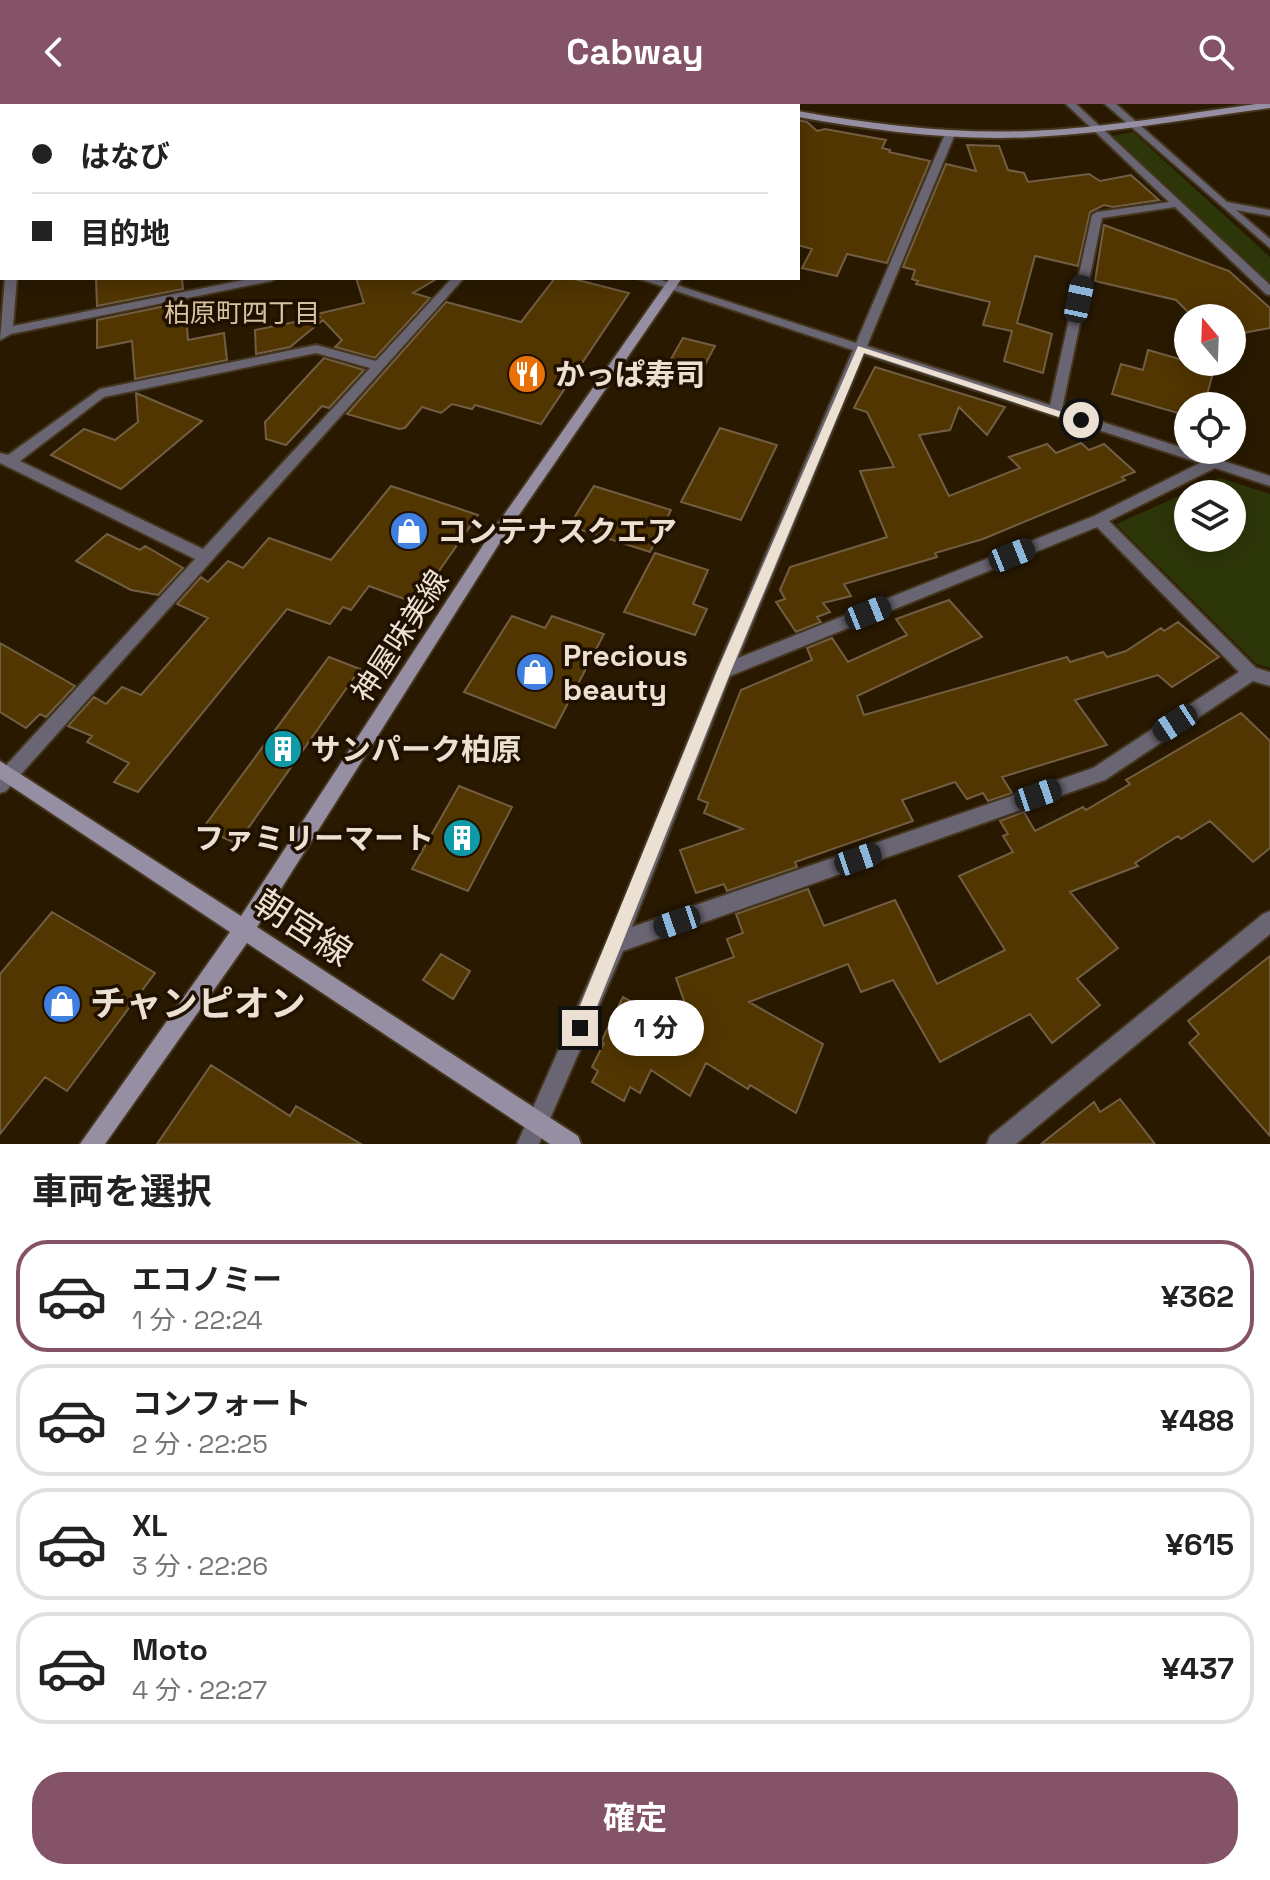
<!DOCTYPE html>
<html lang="ja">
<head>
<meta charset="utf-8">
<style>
	:root { --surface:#fff; --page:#f2f2f2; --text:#222; --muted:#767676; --line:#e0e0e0; --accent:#855367 }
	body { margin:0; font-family:"Space Grotesk","Noto Sans JP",sans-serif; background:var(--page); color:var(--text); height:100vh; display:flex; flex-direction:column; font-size:30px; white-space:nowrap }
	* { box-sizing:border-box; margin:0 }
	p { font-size:26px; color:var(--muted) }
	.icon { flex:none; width:44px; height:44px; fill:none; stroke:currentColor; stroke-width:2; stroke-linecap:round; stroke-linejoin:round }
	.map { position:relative; height:1040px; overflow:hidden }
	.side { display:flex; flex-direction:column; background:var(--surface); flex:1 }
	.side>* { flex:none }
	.hud { position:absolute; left:0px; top:0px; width:800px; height:176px; box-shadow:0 4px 20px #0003; display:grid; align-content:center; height:176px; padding:0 32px; background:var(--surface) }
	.needle { width:52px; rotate:341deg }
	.tools { position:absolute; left:1174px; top:200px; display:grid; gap:16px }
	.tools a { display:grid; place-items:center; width:72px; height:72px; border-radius:50%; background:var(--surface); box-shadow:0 4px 20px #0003; font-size:40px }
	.end { position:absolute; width:36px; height:36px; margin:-18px; border:10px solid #ebe0d1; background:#111; box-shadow:0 0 0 4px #111 }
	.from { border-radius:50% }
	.bubble { position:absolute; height:56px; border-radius:28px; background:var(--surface); box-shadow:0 4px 20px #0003; font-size:26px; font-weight:700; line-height:56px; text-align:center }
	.car { position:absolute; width:24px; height:48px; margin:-24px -12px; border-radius:10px; box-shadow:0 0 6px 2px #0007; background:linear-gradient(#222 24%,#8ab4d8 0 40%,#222 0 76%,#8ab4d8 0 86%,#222 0) }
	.hud b { display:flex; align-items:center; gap:28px; height:76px; font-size:30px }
	.hud b+b { border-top:2px solid var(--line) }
	.hud i { width:20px; height:20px; background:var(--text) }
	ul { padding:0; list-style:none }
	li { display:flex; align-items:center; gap:24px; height:112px; margin:0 16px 12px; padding:0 16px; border:4px solid var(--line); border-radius:32px }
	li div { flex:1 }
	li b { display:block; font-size:30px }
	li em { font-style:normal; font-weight:700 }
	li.selected { border-color:var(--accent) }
	li>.icon { width:72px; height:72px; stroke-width:1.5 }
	h2 { padding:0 32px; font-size:36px; line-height:96px }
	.button { display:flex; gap:16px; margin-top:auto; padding:16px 32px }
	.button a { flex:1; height:92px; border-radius:32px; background:var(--accent); color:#fff; font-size:32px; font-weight:700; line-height:92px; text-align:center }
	header { display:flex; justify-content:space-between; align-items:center; height:104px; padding:0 32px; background:var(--accent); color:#fff; font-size:36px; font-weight:700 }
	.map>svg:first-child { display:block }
	.green { fill:#2d3609; fill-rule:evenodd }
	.building { fill:#523602; stroke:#715e43; stroke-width:2 }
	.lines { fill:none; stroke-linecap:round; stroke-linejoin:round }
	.street-casing { stroke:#44351d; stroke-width:4 }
	.secondary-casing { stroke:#44351d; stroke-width:4 }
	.street { fill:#6a6572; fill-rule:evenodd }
	.secondary { fill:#968fa4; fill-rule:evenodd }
	.route { fill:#ebe0d1 }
	.labels { text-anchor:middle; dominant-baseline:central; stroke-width:7; stroke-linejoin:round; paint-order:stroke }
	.far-neighbourhood-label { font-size:26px; fill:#d7c2a3; stroke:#1f1000 }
	.poi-label { font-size:30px; font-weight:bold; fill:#ebe0d1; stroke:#1f1000; text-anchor:start }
	.street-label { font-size:30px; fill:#ebe0d1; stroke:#1f1000 }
	.near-street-label { font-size:36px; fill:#ebe0d1; stroke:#1f1000 }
	.near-poi-label { font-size:36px; font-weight:bold; fill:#ebe0d1; stroke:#1f1000; text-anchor:start }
</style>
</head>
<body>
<header><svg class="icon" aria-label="back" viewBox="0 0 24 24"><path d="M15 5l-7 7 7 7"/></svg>Cabway<svg class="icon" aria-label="search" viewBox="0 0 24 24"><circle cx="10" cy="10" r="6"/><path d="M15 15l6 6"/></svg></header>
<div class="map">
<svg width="1270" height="1040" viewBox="0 0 1270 1040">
	<rect width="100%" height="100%" fill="#291900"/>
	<path class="green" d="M1133 28 1270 153V179L1112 32Z
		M1220 374 1270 390V564L1257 560 1116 420ZM1232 390V434H1188V390Z"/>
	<path class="building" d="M798 16 807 18 817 27 825 25 886 36 882 44 890 46 889 48 930 57 887 159 847 150 837 172 802 164 812 145 798 141Z
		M967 41 999 42 1008 66 1024 69 1028 78 1089 70 1100 77 1131 71 1159 96 1113 103 1104 101 1090 108 1078 162 1035 152 1017 219 1052 230 1043 269 1004 257 1012 227 983 221 990 198 916 180 918 177 912 175 915 166 903 163 946 60 976 67Z
		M1104 121 1229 167 1270 204V224L1232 231V214H1194L1176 196 1095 177Z
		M96 174H182L183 185 97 202Z
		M356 174H438L413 189 430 194 375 254 335 243 342 236 323 216 290 243 256 250 255 226 320 213 317 210 364 199Z
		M555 174H570L629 189 541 320 475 301 472 305 452 300 441 309 422 303 405 324 399 325 347 310 446 198 521 218Z
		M185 198 188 236 224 229 227 256 135 275 132 237 97 244V216Z
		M683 234 715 242 701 268 694 270 667 262Z
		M1148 246 1214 265 1204 302H1188V312L1112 290 1121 260 1143 266Z
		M324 254 364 266 329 304 322 302 286 341 266 335 265 318Z
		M875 263 1005 303 987 331 959 303 950 326 919 331 949 392 1020 364 1009 353 1047 340 1056 349 1081 339 1089 346 1104 340 1135 368 1122 373 1125 376 983 435 935 449 937 453 844 480 851 492 823 499 830 508 817 513 821 518 796 528 776 498 785 495 780 486 790 463 887 433 860 367 894 363 867 308 854 304Z
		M136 289 202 317 121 385 51 351 84 325 115 336 138 318Z
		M720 324 777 341 741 416 681 398Z
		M391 382 478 411 432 477 425 474 410 497 369 482 351 506 343 503 330 520 287 505 138 688 114 678 129 659 87 638 92 632 68 622 94 593 106 600 122 583 141 591 208 514 177 500 201 473 208 478 228 457 243 464 269 434 331 456Z
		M594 382 671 406 650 448 569 422Z
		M107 430 140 446 145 442 183 464 158 491 131 486 76 457Z
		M655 449 708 466 693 500 707 505 695 531 624 508Z
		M949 496 982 533 857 592 864 611 1067 553 1070 558 1103 548 1107 553 1126 547 1161 524 1164 527 1178 518 1219 553 1172 583 1158 571 1075 596 1107 641 1002 673 1012 689 988 697 983 689 967 695 955 678 902 696 913 717 795 758 797 763 727 787 724 780 696 789 680 746 743 725 704 709 708 699 698 695 741 586 812 556 807 544 832 534 848 558 907 531 896 515Z
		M512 512 545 524 552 512 604 530 555 624 464 588Z
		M0 539 75 582 46 613 40 610 26 624 0 608Z
		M329 553 360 565 237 740 203 724Z
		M1241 609 1270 637V744L1253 758 1210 717 1181 735 1178 732 1135 759 1138 762 1070 788 1118 844 1077 875 1100 901 1052 939 1030 910 940 958 893 876 861 888 848 860 749 898 823 940 796 1009 750 981 748 985 706 959 690 992 651 966 640 989 630 983 624 997 592 978 598 967 592 963 604 939 601 938 623 893 698 936 676 874 734 853 727 835 743 829 736 810 808 785 824 822 895 796 937 880 1005 846 959 772 1013 748 1003 732 1008 730 1000 717 1024 708 1035 727 1083 703 1086 706 1130 680 1126 676Z
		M459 682 512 703 468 787 412 765Z
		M52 808 155 869 67 987 45 973 0 1030V870Z
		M441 850 470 867 453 895 423 876Z
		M1270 852V1032L1189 939 1199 930 1188 917Z
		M211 961 290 1012 296 1002 361 1040H157Z
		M1120 995 1155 1040H1041L1094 998 1100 1008Z"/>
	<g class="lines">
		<defs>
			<path id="street" d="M21 0H31L20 2Z
				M608 0H618L607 2Z
				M1066 0H1076L1270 181V191L1266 190 1175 103 1102 114 1062 305 1270 372V382L1215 364 1109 417 1256 564 1270 568V582L1253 577 1105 676 623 847 539 1040H517L608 834 716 567 853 246 637 174H655L856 239 945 30 953 28 955 30 867 242 1050 301 1092 111 1097 108 1169 98ZM864 250 1200 359 1094 412 738 554ZM1097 423 1239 568 1093 664 632 823 730 572Z
				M1105 0H1116L1227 98 1270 106V112L1236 106 1270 135V144Z
				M0 12H2V18H0Z
				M0 73H2V79H0Z
				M0 150H2V156H0Z
				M5 174H17L13 222 254 174H277L271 177 11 230 0 236Z
				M452 174H464L6 687 0 689V668L195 455 0 359V349L8 351 100 285 316 241 376 257ZM316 249 370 264 203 445 20 357 104 293Z
				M1270 807V830L1016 1040H987L990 1032 1263 810Z"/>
			<path id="secondary" d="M742 0H760L762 2H744Z
				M781 0H791L780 2Z
				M1256 0H1270V4C1192 14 1113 29 1034 33 955 37 876 27 798 13V7C875 21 952 30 1030 27 1106 24 1181 10 1256 0Z
				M670 174H682L499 440 257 823 578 1032 581 1040H550L247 839 105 1040H80L230 828 0 675V657L241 812 489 432Z"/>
		</defs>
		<use href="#street" class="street-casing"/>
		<use href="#secondary" class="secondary-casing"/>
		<use href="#street" class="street"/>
		<use href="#secondary" class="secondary"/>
	</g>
	<path class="route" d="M858 242 1087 316 1077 319 864 249 731 567 586 930 580 932 574 930 571 924 717 567Z"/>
	<defs>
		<symbol id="restaurant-disc" viewBox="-11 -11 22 22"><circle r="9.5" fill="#e8710a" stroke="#1f1000"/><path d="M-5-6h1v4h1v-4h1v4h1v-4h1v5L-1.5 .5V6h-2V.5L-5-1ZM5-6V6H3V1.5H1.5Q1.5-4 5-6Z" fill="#fff"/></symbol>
		<symbol id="shop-disc" viewBox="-11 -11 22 22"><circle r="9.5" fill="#3f7fe0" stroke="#1f1000"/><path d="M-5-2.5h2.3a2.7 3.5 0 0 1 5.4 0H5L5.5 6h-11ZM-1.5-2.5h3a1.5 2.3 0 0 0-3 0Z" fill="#fff"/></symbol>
		<symbol id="building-disc" viewBox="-11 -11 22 22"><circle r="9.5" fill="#0f9aa8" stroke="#1f1000"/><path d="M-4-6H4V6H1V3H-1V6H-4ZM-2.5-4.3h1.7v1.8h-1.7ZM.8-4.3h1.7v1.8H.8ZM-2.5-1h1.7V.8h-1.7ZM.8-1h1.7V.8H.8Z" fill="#fff"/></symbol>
	</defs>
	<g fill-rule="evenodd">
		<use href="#restaurant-disc" x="505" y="248" width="44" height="44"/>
		<use href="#shop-disc" x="387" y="405" width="44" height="44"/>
		<use href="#shop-disc" x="513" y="546" width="44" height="44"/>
		<use href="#building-disc" x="261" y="623" width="44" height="44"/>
		<use href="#building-disc" x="440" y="712" width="44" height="44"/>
		<use href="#shop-disc" x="40" y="878" width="44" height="44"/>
	</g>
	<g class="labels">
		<g class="far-neighbourhood-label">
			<text x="242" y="209">柏原町四丁目</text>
		</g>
		<g class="poi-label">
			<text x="555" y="270">かっぱ寿司</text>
			<text x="437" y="427">コンテナスクエア</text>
			<text x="563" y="551">Precious<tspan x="563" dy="34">beauty</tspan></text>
			<text x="311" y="645">サンパーク柏原</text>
			<text x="434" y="734" text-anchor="end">ファミリーマート</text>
		</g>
		<g class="street-label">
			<text transform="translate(400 532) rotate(-57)">神屋味美線</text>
		</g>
		<g class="near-street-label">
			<text transform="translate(303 824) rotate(33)">朝宮線</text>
		</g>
		<g class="near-poi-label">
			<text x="90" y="900">チャンピオン</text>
		</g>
	</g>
</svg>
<div class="tools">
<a><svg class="needle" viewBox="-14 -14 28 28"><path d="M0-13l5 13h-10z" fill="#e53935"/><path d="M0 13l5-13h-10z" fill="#767676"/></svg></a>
<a><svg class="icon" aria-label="locate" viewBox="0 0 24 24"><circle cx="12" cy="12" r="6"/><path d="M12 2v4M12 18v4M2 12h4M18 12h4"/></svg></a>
<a><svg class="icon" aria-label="layers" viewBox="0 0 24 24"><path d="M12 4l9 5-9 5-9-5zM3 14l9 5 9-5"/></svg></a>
</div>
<i class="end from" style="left:1081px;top:316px"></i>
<i class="end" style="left:580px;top:924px"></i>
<div class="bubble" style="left:608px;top:896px;width:96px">1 分</div>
<i class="car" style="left:1079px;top:195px;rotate:12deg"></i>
<i class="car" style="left:1012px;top:451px;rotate:68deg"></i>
<i class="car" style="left:868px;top:509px;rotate:68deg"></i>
<i class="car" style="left:1175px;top:619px;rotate:237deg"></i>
<i class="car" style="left:1038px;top:691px;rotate:71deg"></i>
<i class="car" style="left:858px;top:755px;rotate:71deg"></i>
<i class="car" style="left:677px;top:818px;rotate:251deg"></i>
<div class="hud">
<b><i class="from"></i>はなび</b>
<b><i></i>目的地</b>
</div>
</div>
<section class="side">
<h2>車両を選択</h2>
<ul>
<li class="selected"><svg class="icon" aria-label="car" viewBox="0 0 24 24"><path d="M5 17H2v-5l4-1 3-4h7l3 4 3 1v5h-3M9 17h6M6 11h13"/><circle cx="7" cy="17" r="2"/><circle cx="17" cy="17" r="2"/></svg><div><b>エコノミー</b><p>1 分 · 22:24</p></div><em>¥362</em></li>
<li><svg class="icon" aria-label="car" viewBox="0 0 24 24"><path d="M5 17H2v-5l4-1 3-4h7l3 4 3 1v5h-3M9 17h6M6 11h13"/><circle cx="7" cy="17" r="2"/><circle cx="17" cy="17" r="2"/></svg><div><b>コンフォート</b><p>2 分 · 22:25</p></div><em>¥488</em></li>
<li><svg class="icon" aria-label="car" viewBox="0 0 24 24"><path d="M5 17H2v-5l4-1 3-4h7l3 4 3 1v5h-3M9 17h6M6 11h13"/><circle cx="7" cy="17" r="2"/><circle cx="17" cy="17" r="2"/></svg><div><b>XL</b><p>3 分 · 22:26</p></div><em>¥615</em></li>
<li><svg class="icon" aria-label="car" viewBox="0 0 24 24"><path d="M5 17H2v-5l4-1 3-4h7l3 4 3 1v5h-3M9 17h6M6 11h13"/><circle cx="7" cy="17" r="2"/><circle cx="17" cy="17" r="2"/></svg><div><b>Moto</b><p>4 分 · 22:27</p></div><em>¥437</em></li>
</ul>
<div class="button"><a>確定</a></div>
</section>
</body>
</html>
